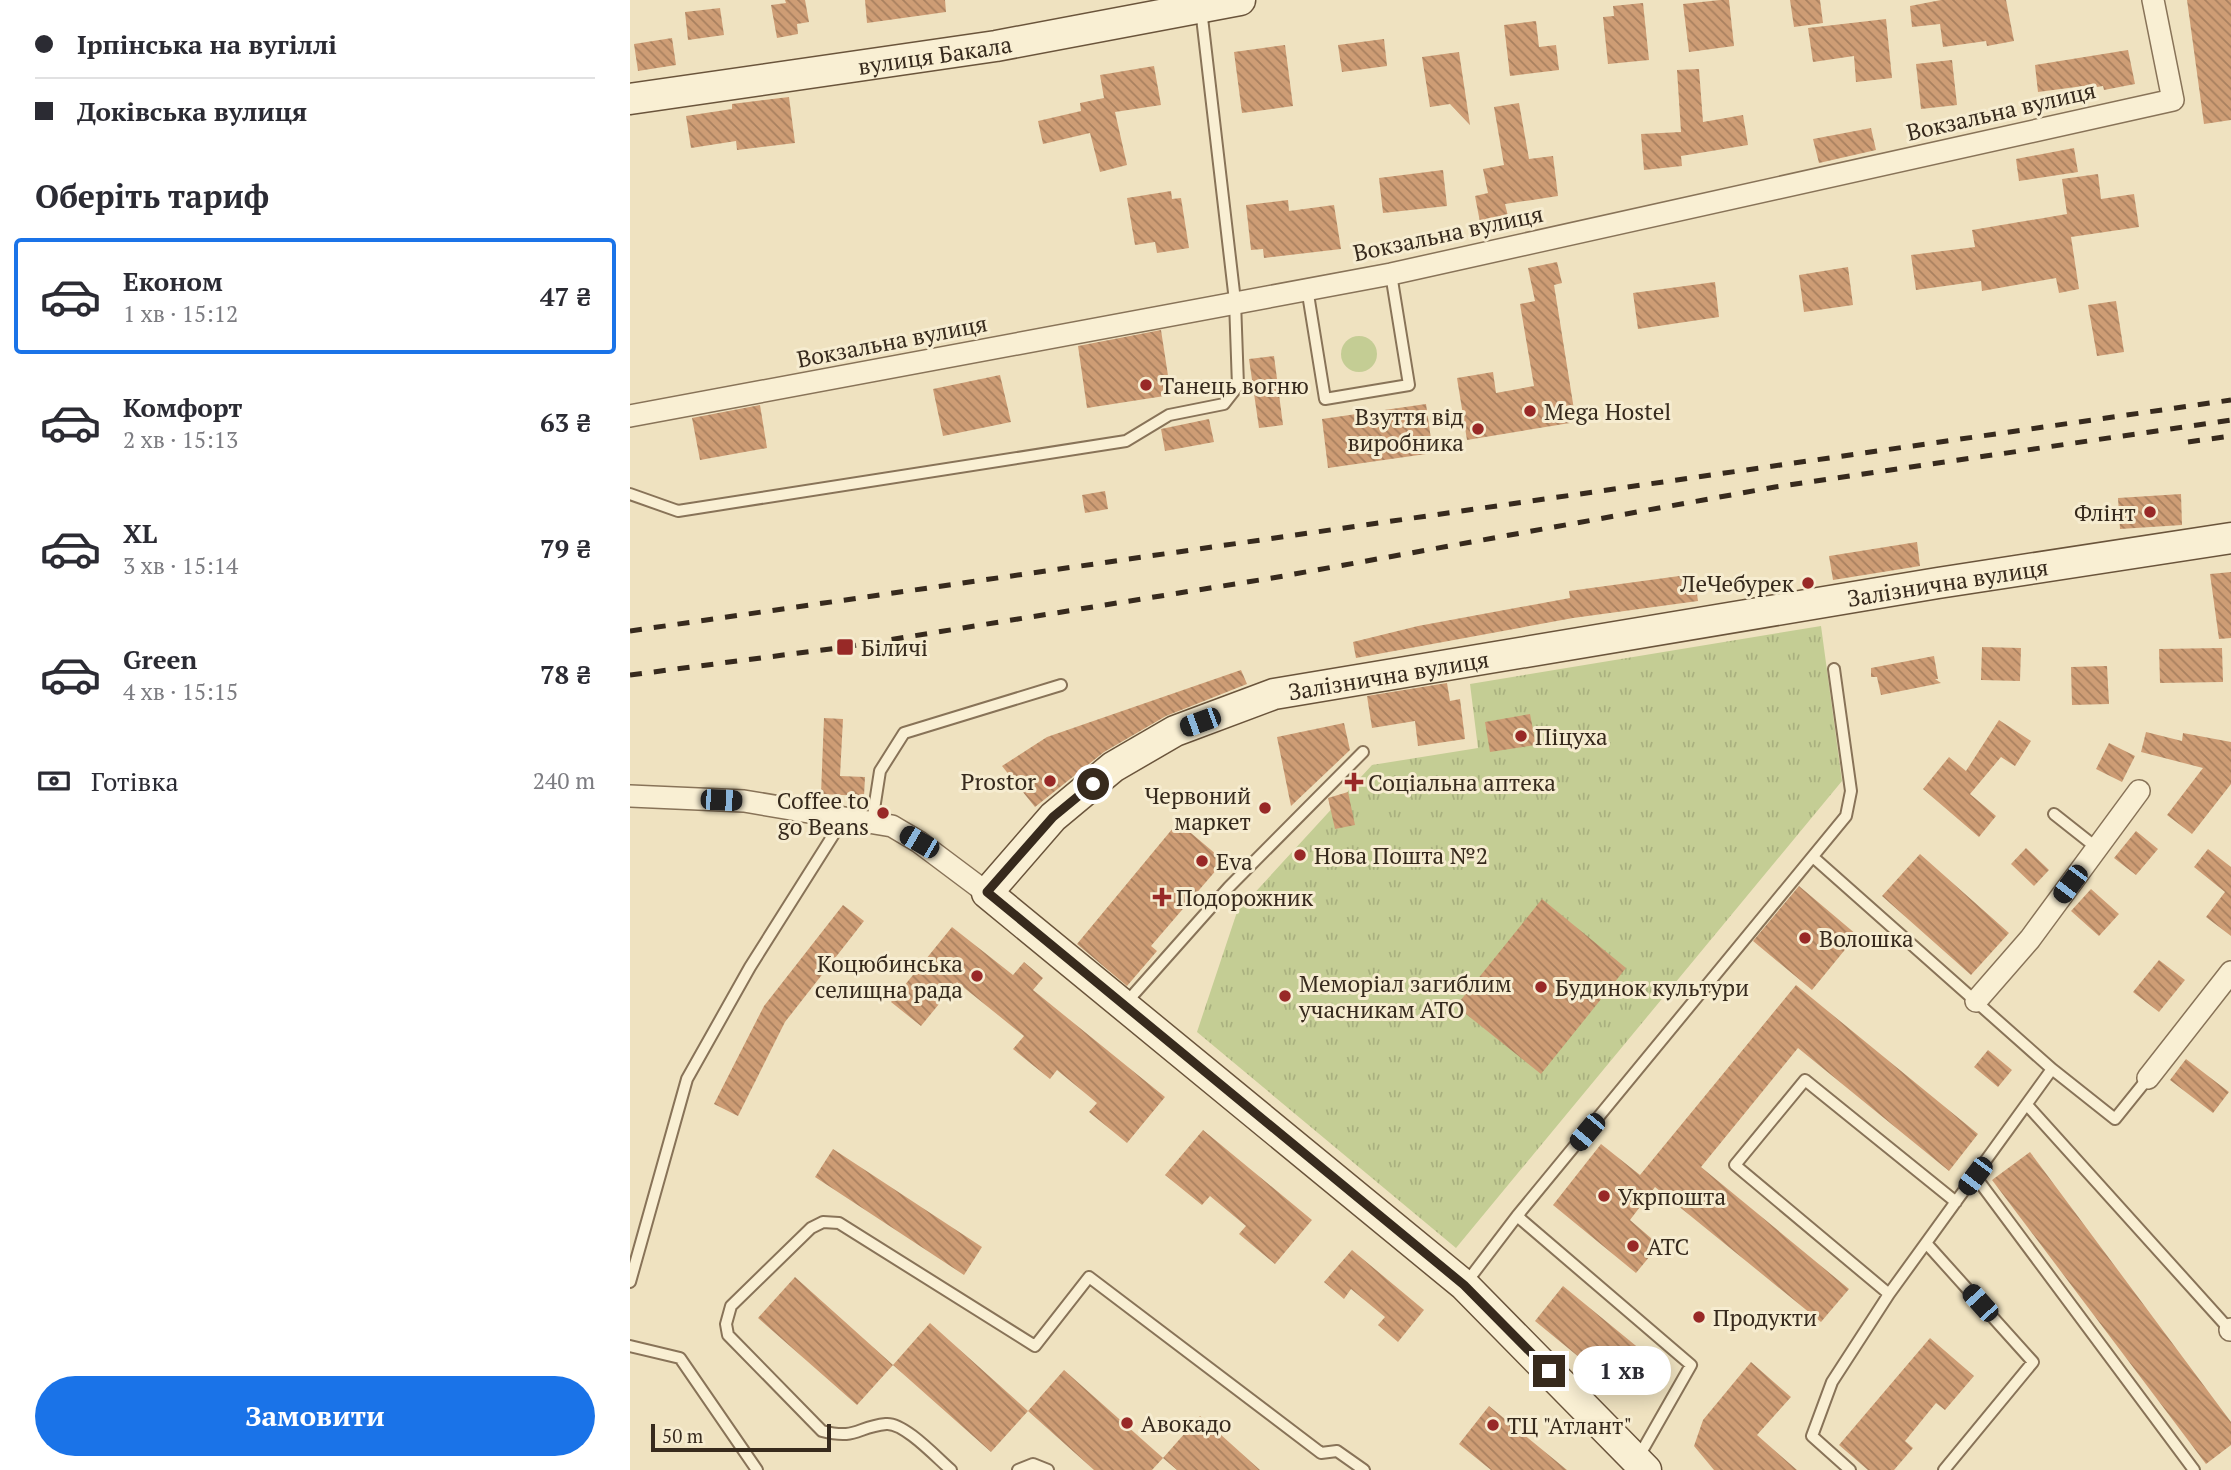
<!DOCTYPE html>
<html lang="uk">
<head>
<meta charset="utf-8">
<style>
	:root { --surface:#fff; --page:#f2f2f3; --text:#2b2b33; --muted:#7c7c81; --line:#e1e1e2; --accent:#1a73e8 }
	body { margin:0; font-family:"PT Serif",serif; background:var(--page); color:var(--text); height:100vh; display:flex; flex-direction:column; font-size:26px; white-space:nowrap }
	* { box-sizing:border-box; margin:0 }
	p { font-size:23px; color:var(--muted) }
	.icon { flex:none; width:38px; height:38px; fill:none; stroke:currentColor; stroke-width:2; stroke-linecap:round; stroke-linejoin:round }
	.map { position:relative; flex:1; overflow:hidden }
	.panel { display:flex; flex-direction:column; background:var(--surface); width:630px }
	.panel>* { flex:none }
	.top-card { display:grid; align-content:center; height:154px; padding:0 35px; background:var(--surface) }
	.scale { position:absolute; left:21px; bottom:18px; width:180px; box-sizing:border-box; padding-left:7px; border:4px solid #372a1d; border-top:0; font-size:19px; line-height:24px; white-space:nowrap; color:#372a1d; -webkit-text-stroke:5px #f6ecd0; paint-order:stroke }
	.end { position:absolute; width:32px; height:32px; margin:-16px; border:9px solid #372a1d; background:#fff; box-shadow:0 0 0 4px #fff }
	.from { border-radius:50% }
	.bubble { position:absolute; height:49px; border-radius:24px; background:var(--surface); box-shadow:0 4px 18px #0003; font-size:23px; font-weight:600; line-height:49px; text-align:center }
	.car { position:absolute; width:21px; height:42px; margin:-21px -10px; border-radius:9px; box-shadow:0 0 5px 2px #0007; background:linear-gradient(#222 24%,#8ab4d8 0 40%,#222 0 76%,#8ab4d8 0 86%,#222 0) }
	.top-card b { display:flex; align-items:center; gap:24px; height:66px; font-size:26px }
	.top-card b+b { border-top:2px solid var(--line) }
	.top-card i { width:18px; height:18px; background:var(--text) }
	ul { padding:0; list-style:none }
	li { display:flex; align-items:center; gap:21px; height:116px; margin:0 14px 10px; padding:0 21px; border:4px solid transparent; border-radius:7px }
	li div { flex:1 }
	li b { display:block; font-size:26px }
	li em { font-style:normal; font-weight:600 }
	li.active { border-color:var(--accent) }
	li>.icon { width:63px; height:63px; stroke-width:1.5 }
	h2 { padding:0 35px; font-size:32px; line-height:84px }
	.pay { display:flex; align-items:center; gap:18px; height:77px; padding:0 35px; font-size:26px }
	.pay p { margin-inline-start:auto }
	.action { display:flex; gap:14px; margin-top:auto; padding:14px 35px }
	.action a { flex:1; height:80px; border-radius:42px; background:var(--accent); color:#fff; font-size:28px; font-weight:600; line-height:80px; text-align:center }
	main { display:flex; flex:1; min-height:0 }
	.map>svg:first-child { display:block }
	.grass { fill:#c4cd94 }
	.park { fill:url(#park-tufts) }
	.building { fill:url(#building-back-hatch) }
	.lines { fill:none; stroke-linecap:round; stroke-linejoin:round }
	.lane-casing { stroke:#887358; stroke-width:14 }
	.street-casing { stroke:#887358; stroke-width:24 }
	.secondary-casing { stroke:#6a543b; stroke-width:33 }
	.lane { stroke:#f9efd3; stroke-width:10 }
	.street { stroke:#f9efd3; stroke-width:21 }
	.secondary { stroke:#f9efd3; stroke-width:30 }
	.rail { stroke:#372a1d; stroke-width:5; stroke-dasharray:12 12; stroke-linecap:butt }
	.route { stroke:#372a1d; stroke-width:9 }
	.poi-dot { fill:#982927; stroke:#f6ecd0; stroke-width:2.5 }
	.labels { text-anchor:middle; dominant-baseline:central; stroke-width:6; stroke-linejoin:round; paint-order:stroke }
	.street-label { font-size:23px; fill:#372a1d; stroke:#f6ecd0 }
	.poi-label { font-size:23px; fill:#372a1d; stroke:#f6ecd0; text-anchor:start }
</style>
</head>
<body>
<main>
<section class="panel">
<div class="top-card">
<b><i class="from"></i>Ірпінська на вугіллі</b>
<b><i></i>Доківська вулиця</b>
</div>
<h2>Оберіть тариф</h2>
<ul>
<li class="active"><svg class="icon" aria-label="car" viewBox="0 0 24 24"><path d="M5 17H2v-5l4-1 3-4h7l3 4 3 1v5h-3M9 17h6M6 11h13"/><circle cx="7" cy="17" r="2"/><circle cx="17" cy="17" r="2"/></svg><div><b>Економ</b><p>1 хв · 15:12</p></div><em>47 ₴</em></li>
<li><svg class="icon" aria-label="car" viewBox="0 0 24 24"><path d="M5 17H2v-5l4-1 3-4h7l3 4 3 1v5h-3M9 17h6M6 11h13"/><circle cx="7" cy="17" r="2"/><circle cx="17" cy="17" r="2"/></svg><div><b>Комфорт</b><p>2 хв · 15:13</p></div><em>63 ₴</em></li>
<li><svg class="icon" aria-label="car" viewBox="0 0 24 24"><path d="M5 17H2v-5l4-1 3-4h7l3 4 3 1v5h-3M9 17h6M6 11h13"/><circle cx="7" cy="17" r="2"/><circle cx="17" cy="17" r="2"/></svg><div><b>XL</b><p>3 хв · 15:14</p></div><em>79 ₴</em></li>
<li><svg class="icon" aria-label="car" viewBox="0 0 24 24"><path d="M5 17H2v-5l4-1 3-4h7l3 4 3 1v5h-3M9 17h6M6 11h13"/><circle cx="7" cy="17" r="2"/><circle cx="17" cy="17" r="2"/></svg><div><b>Green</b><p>4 хв · 15:15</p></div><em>78 ₴</em></li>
</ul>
<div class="pay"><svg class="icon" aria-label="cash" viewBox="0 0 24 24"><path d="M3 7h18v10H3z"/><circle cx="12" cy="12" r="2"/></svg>Готівка<p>240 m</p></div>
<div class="action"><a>Замовити</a></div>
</section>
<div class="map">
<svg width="1601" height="1470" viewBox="0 0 1601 1470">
	<defs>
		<pattern id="park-tufts" width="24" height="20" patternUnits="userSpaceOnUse" patternTransform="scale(1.75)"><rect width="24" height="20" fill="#c4cd94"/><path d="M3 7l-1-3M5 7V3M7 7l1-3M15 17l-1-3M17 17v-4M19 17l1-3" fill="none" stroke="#a9b07f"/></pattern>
		<pattern id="building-back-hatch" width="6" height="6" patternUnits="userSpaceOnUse" patternTransform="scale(1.75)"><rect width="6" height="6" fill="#ce9d75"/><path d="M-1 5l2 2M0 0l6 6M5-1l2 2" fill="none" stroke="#a8805f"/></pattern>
	</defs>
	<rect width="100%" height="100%" fill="#efe2c0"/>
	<path class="grass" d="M711 354a18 18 0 1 1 36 0a18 18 0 1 1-36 0Z"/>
	<path class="park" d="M1191 626 1212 781 826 1248 567 1032 607 912 742 765 848 748 840 684Z"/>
	<path class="building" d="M155 0H175L179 22 167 24 168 34 147 38 141 5 156 3Z
		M235 0H315L316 12 237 23Z
		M1090 0H1099L1104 46 1059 52 1053 4Z
		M1160 0H1190L1193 23 1164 27Z
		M1311 0H1376L1384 41 1357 46 1356 41 1313 47 1310 24 1282 27 1280 6Z
		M1557 0H1601V120L1574 124Z
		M1013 3 1019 60 978 64 973 17 984 16 983 6Z
		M90 8 94 35 58 40 55 12Z
		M1256 19 1262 78 1226 82 1224 56 1183 62 1178 28Z
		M906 21 909 47 926 45 929 70 880 76 874 25Z
		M42 38 46 65 8 71 4 44Z
		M754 39 757 66 712 72 708 45Z
		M655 45 663 106 612 113 604 52Z
		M1498 50 1505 84 1474 90 1473 86 1461 88V85L1408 92 1405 65Z
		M829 52 840 125 820 104 800 107 792 57Z
		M1322 60 1327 105 1291 109 1286 64Z
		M524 66 531 105 485 112 497 165 470 172 460 133 413 144 408 121 451 111 450 103 474 98 470 75Z
		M1069 69 1073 122 1113 115 1118 145 1051 156 1052 166 1014 170 1011 134 1051 132 1047 70Z
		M159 97 165 143 107 150 106 141 61 148 56 116 102 109V104Z
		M889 103 899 159 923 156 928 196 875 204 878 216 850 222 845 196 858 193 853 169 874 165 864 107Z
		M1241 128 1246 150 1189 163 1183 139Z
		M1444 148 1448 172 1389 181 1386 159Z
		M813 170 817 206 753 213 749 178Z
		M1468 174 1471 199 1504 194 1509 227 1441 237 1449 289 1429 293 1426 278 1352 291 1351 281 1286 290 1281 255 1345 247 1342 230 1437 214 1432 179Z
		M541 191 542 199 551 198 559 248 527 253 525 242 505 245 497 198Z
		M658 200 659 211 704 205 711 249 634 258 633 249 621 250 616 205Z
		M927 262 932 283 924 285 946 422 837 440 827 378 863 372 866 393 904 386 890 304 905 301 898 268Z
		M1218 267 1223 305 1174 312 1169 275Z
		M1085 282 1089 317 1008 329 1003 293Z
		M1486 301 1494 352 1467 356 1458 305Z
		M531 330 541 395 457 408 448 346Z
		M644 356 653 425 629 428 619 359Z
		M370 375 381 422 313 436 303 389Z
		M796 404 803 453 698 468 692 419Z
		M130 405 137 448 70 460 62 418Z
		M579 419 584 442 535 451 531 429Z
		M475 491 478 509 455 513 452 495Z
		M1551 494 1552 525 1490 529 1488 498Z
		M1287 542 1290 566 1203 580 1199 556Z
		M1601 572V638L1589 639 1580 574Z
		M1064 574 1068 601 943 618 726 658 723 642 788 626 940 598 939 591Z
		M1352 647 1391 648 1390 681 1351 680Z
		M1592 648 1593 682 1530 683 1529 649Z
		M1304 656 1308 679H1305L1311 683 1251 695 1247 677H1241V668Z
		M1477 666 1479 704 1442 705 1441 667Z
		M611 670 617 684 536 716 474 752 405 807 372 766 417 737Z
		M817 683 820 701 830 699 835 739 788 746 785 721 742 728 737 696Z
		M900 714 906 745 860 752 855 722Z
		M194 718 213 719 210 776 235 777 234 796 191 794Z
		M1369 720 1401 741 1385 766 1371 757 1340 794 1366 816 1349 837 1293 789 1319 757 1336 771Z
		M714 723 720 750 661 806 647 737Z
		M1516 732 1552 741 1553 733 1601 742V784L1562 834 1537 815 1573 768 1511 752Z
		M1479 743 1505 756 1492 782 1466 769Z
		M718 792 725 825 705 829 698 798Z
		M548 822 594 861 521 946 527 951 497 986 447 944Z
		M1506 831 1528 849 1506 875 1484 858Z
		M1396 848 1419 870 1404 886 1381 864Z
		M1578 849 1601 867V936L1576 917 1595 892 1564 867Z
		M1290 854 1379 933 1341 975 1252 896Z
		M1169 886 1227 935 1182 990 1123 941Z
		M1461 889 1489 914 1469 936 1441 911Z
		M912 899 996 968 911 1074 826 1006Z
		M213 905 234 921 155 1022 108 1116 84 1104 134 1006Z
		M322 927 383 975 394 962 413 978 403 990 535 1097 497 1143 459 1112 467 1103 427 1070 420 1079 383 1049 394 1036 327 982 291 1026 261 1002Z
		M1529 960 1555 980 1529 1012 1503 992Z
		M1166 985 1348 1134 1319 1171 1168 1048 1071 1167 1219 1289 1191 1322 1025 1187 1000 1220 1029 1245 1006 1273 923 1205 971 1144 1010 1175Z
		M1358 1050 1382 1070 1368 1087 1344 1067Z
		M1556 1059 1599 1092 1583 1113 1540 1080Z
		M573 1130 682 1220 645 1264 609 1234 616 1226 580 1196 572 1205 535 1175Z
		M203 1149 352 1247 334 1275 185 1177Z
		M1400 1152 1601 1422V1445L1576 1464 1362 1180Z
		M722 1250 794 1310 768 1342 748 1325 755 1317 721 1289 714 1299 694 1282Z
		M165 1277 263 1365 227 1405 128 1318Z
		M933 1286 1022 1359 994 1394 905 1321Z
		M300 1323 398 1411 361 1452 263 1365Z
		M1300 1338 1344 1376 1315 1410 1306 1403 1275 1441 1283 1448 1264 1470H1238L1209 1445Z
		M1121 1362 1161 1397 1127 1435 1167 1470H1084L1064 1446 1073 1420Z
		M434 1370 533 1458 522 1470H464L398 1411Z
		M859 1406 937 1470H861L829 1444Z
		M570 1416 630 1470H547L533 1458Z"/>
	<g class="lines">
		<defs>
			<path id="lane" d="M677 288 695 399 779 385 761 274
				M0 494 48 511 496 441 539 415 594 404 608 386 605 301 571 9
				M1424 814 1467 848
				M242 822 250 771 274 733 431 685
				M1183 857 1422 1069 1259 1294 1202 1382 1182 1436 1220 1470
				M495 1004 599 887 733 752
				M1422 1069 1485 1119 1518 1078
				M1397 1105 1600 1330 1599 1333
				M1345 1176 1564 1470
				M887 1216 1061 1365 1008 1458
				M1296 1243 1403 1362 1314 1470
				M0 1282 57 1079 120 967 214 818
				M836 1283 887 1216 1216 816 1221 791 1204 669
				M1259 1294 1105 1165 1175 1080 1326 1202
				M0 1346 50 1358 127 1470
				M321 1470C307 1458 274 1422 256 1424 226 1427 227 1440 192 1431L98 1335 96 1324 101 1306 181 1228 193 1222 209 1223 405 1346 459 1277 691 1453 707 1451 734 1470
				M388 1470 403 1464 418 1470"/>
			<path id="street" d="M0 416 761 274 1543 100 1523 0
				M0 796 114 801 262 826 289 842 357 893
				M1346 1001 1400 939 1509 791
				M1518 1078 1601 972
				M1600 1330 1601 1329"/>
			<g id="secondary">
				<path id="s1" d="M0 99 366 46 610 0"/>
				<path id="s2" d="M1016 1470 834 1285 357 893 423 817 483 767 545 731 644 694 1308 583 1601 538"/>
			</g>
		</defs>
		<use href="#lane" class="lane-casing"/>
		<use href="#street" class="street-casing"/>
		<use href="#secondary" class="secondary-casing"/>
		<use href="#lane" class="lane"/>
		<use href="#street" class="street"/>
		<use href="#secondary" class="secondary"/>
		<path class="rail" d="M1558 442 1601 436
			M0 631 1601 400
			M0 675 215 647 648 577 1145 487 1601 420"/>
	</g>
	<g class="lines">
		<path class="route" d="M463 784 423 817 357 892 834 1285 919 1371"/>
	</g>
	<g class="poi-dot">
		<circle cx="516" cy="385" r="7"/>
		<circle cx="900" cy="411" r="7"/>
		<circle cx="848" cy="429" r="7"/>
		<circle cx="1520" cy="512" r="7"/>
		<circle cx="1178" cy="583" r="7"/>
		<rect x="206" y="638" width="18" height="18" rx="3.5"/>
		<circle cx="891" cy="736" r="7"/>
		<circle cx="420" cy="781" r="7"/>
		<path d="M720.5 771.5h7v7h7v7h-7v7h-7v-7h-7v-7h7z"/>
		<circle cx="635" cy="808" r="7"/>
		<circle cx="253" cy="813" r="7"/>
		<circle cx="670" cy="855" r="7"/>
		<circle cx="572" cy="861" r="7"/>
		<path d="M528.5 886.5h7v7h7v7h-7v7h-7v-7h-7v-7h7z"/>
		<circle cx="1175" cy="938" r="7"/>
		<circle cx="347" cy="976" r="7"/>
		<circle cx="911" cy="987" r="7"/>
		<circle cx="655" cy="996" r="7"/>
		<circle cx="974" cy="1196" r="7"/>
		<circle cx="1003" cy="1246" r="7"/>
		<circle cx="1069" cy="1317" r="7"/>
		<circle cx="497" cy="1423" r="7"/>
		<circle cx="863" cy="1425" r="7"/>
	</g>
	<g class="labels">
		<g class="street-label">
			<text stroke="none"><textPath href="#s1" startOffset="308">вулиця Бакала</textPath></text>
			<text transform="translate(1371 111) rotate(-13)">Вокзальна вулиця</text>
			<text transform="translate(818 233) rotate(-12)">Вокзальна вулиця</text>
			<text transform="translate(262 341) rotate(-11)">Вокзальна вулиця</text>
			<text stroke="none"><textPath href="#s2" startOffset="1916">Залізнична вулиця</textPath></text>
			<text stroke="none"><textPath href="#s2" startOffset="1349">Залізнична вулиця</textPath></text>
		</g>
		<g class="poi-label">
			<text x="530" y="385">Танець вогню</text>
			<text x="914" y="411">Mega Hostel</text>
			<text x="834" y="416" text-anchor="end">Взуття від<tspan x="834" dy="26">виробника</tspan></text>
			<text x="1506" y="512" text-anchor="end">Флінт</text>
			<text x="1164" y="583" text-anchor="end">ЛеЧебурек</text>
			<text x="231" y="647">Біличі</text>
			<text x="905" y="736">Піцуха</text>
			<text x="406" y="781" text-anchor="end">Prostor</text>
			<text x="738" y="782">Соціальна аптека</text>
			<text x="621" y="795" text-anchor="end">Червоний<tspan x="621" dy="26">маркет</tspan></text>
			<text x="239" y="800" text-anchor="end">Coffee to<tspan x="239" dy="26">go Beans</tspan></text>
			<text x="684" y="855">Нова Пошта №2</text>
			<text x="586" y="861">Eva</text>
			<text x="546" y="897">Подорожник</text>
			<text x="1189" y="938">Волошка</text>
			<text x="333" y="963" text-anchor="end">Коцюбинська<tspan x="333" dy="26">селищна рада</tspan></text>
			<text x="669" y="983">Меморіал загиблим<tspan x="669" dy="26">учасникам АТО</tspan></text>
			<text x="925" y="987">Будинок культури</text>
			<text x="988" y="1196">Укрпошта</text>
			<text x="1017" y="1246">АТС</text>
			<text x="1083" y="1317">Продукти</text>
			<text x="511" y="1423">Авокадо</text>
			<text x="877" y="1425">ТЦ "Атлант"</text>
		</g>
	</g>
</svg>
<div class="scale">50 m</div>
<i class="end from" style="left:463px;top:784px"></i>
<i class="end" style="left:919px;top:1371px"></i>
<div class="bubble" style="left:943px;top:1346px;width:98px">1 хв</div>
<i class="car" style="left:570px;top:722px;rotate:250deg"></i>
<i class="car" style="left:91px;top:800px;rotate:92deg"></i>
<i class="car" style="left:289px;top:842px;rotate:300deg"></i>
<i class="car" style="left:1440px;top:884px;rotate:217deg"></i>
<i class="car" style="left:957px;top:1132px;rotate:220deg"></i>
<i class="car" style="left:1345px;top:1176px;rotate:217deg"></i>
<i class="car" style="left:1350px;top:1303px;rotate:318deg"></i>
</div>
</main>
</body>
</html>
